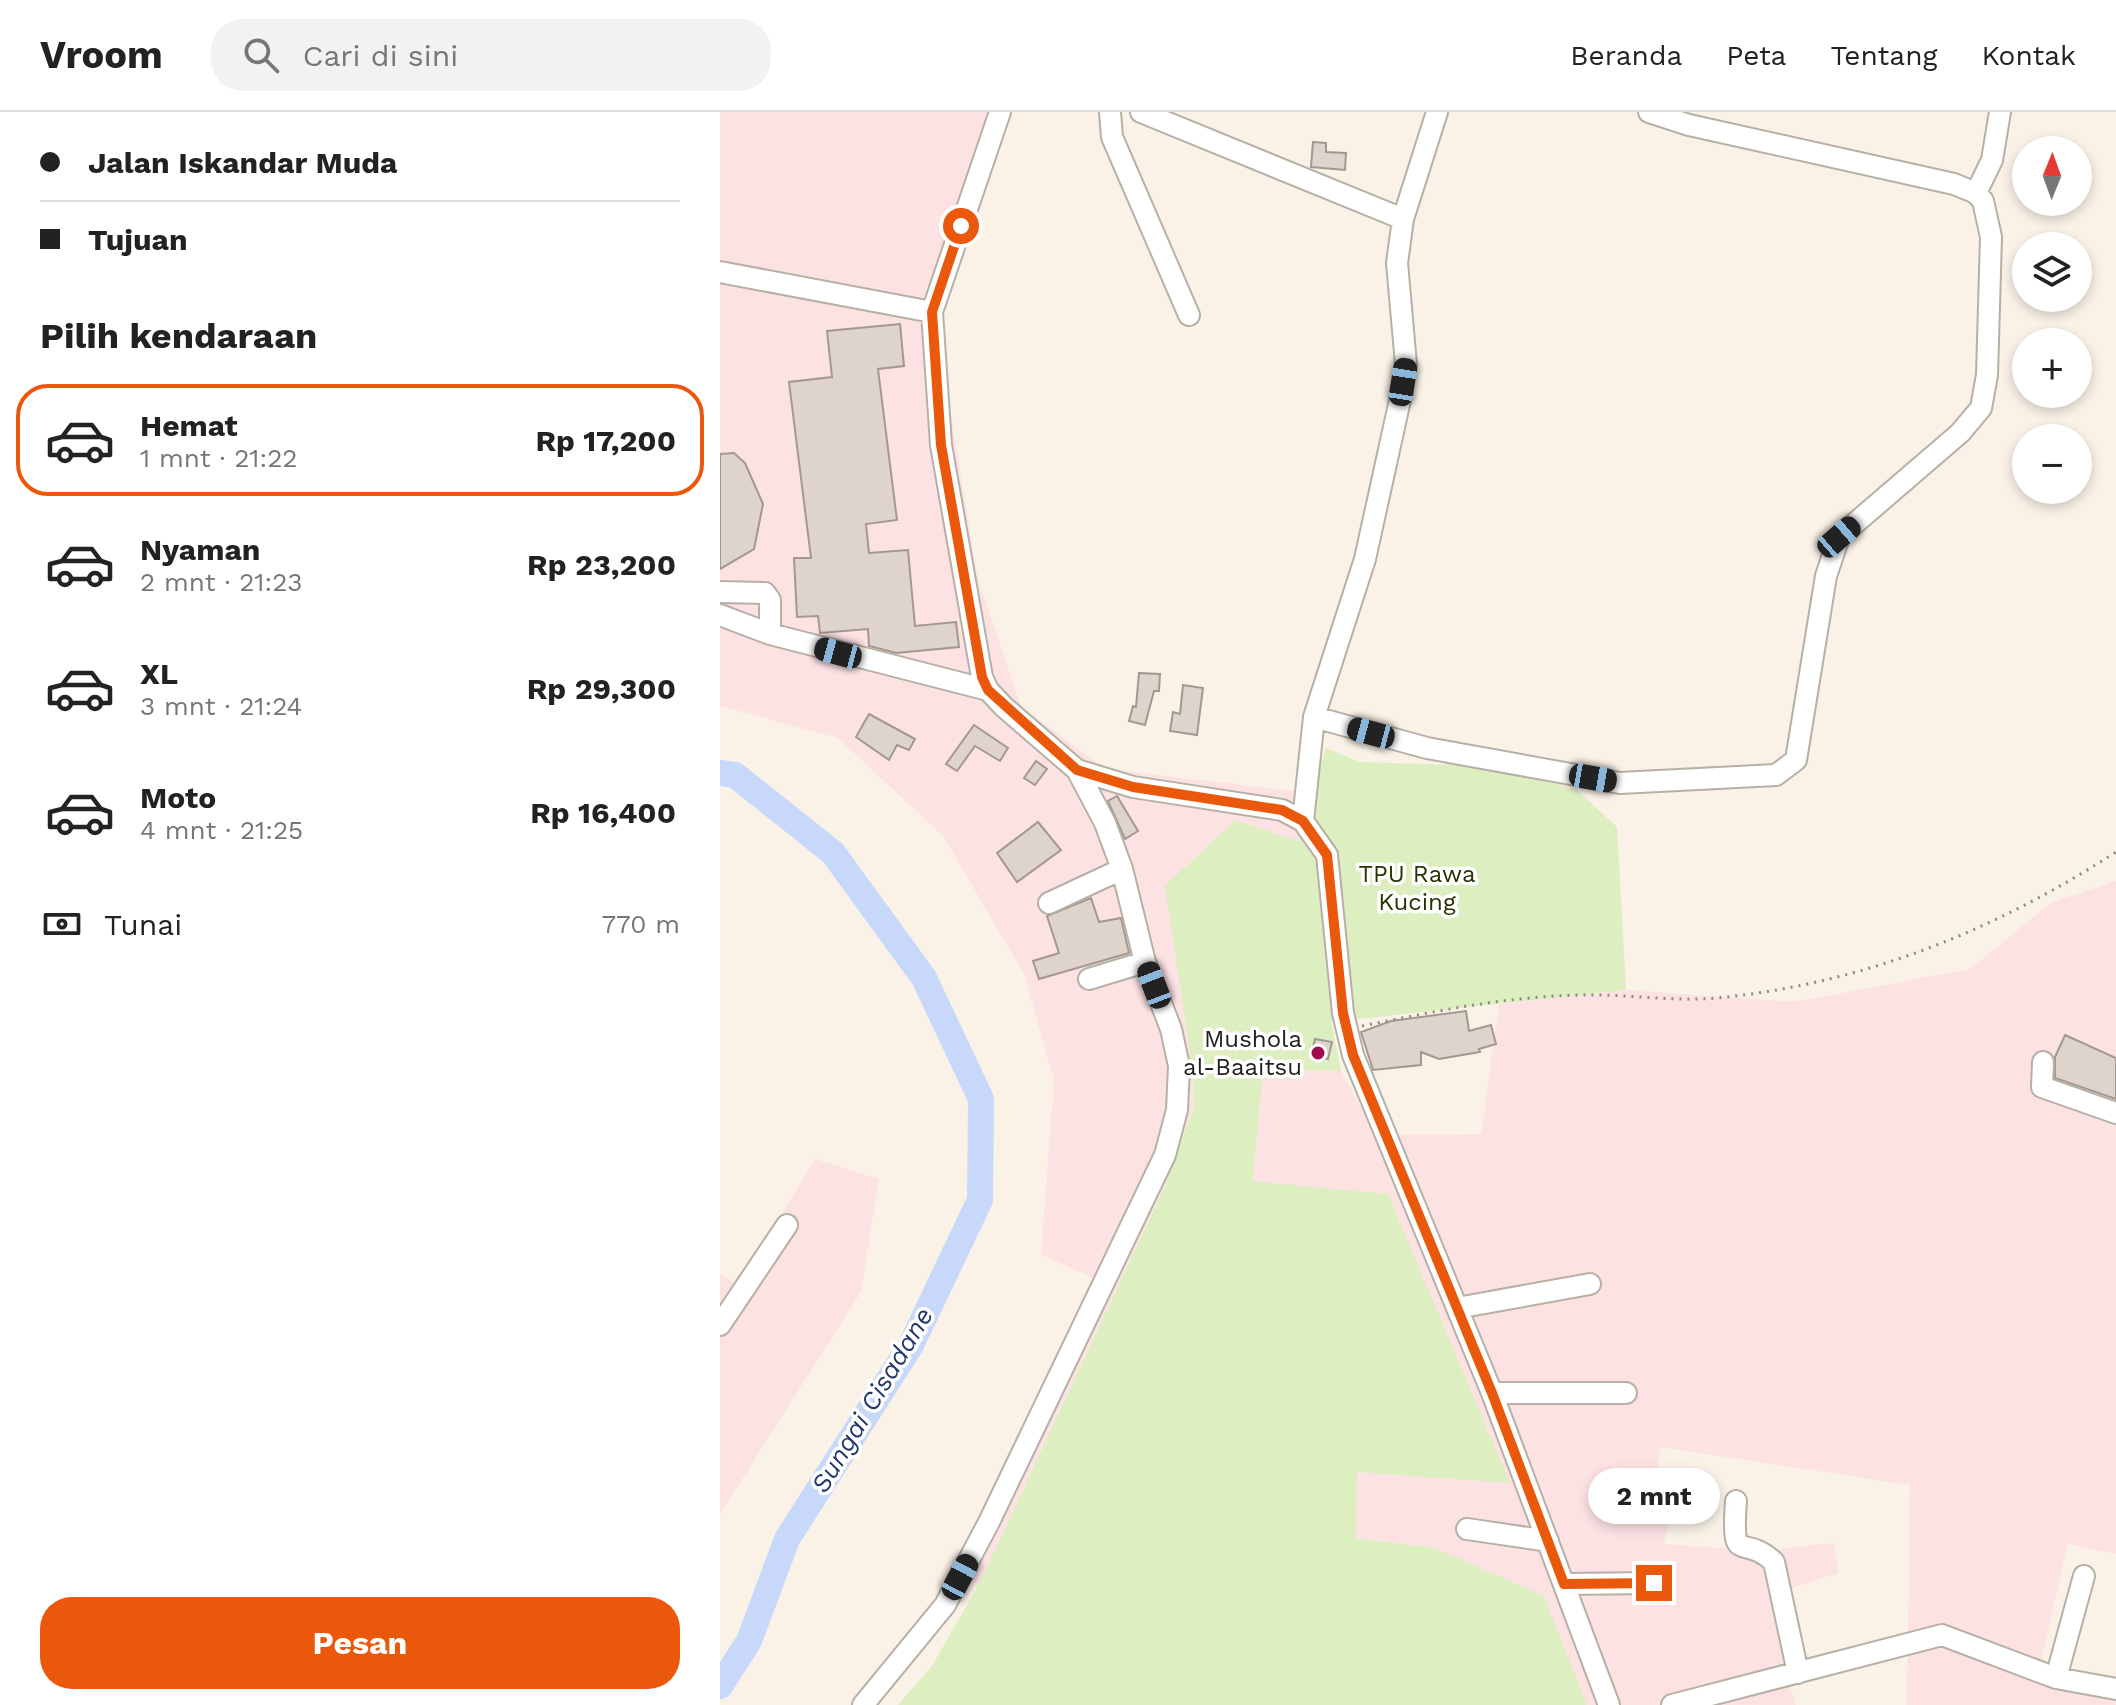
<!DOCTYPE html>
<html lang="id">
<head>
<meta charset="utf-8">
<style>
	:root { --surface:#fff; --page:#f2f2f2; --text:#222; --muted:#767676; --line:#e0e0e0; --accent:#ea580c }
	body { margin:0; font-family:"Work Sans",sans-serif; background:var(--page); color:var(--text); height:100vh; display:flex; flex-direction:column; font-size:30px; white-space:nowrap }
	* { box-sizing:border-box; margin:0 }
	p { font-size:26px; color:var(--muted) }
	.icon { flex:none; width:44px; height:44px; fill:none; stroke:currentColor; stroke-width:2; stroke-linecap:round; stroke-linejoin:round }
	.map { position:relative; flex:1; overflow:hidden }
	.sheet { display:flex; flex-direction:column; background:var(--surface); width:720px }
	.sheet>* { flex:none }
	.hud { display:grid; align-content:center; height:176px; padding:0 40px; background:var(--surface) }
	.needle { width:52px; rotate:1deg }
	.buttons { position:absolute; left:1292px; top:24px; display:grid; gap:16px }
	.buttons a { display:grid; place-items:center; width:80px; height:80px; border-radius:50%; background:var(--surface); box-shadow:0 4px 12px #0003; font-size:40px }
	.end { position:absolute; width:36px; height:36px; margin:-18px; border:10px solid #ea580c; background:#fff; box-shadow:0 0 0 4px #fff }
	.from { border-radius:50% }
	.bubble { position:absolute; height:56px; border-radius:28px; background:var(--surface); box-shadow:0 4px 12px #0003; font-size:26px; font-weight:700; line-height:56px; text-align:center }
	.car { position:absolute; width:24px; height:48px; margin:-24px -12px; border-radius:10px; box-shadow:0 0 6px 2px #0007; background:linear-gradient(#222 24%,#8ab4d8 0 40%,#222 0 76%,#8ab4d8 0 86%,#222 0) }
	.hud b { display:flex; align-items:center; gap:28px; height:76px; font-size:30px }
	.hud b+b { border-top:2px solid var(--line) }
	.hud i { width:20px; height:20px; background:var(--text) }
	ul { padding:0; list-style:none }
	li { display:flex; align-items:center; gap:24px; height:112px; margin:0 16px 12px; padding:0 24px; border:4px solid transparent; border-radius:32px }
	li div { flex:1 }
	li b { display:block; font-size:30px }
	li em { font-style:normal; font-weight:700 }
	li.selected { border-color:var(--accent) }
	li>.icon { width:72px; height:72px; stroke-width:1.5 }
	h2 { padding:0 40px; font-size:36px; line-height:96px }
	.pay { display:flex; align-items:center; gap:20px; height:88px; padding:0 40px; font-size:30px }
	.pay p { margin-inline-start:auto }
	.primary-button { display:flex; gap:16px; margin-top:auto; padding:16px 40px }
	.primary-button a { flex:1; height:92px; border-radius:32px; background:var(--accent); color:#fff; font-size:32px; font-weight:700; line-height:92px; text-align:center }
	header { display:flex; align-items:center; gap:48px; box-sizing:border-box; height:112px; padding:0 40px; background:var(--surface); border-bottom:2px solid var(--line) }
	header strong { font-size:38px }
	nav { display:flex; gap:44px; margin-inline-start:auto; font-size:28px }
	.search { width:560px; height:72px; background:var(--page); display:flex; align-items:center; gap:20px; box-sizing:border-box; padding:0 28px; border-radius:32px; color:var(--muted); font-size:30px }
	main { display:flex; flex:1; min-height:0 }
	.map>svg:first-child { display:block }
	.industrial { fill:#fde2e4 }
	.green { fill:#ddeec1 }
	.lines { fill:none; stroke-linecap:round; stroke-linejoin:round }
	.river { stroke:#c7d8fb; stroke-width:26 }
	.building { fill:#dfd4cb; stroke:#a39890; stroke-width:2 }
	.minor-casing { stroke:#b7b0a5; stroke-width:24 }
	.path { stroke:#8e8881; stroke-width:3; stroke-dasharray:2 6; stroke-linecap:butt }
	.minor { stroke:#fff; stroke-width:20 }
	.route { stroke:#ea580c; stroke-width:10 }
	.poi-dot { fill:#a20c4d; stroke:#fff; stroke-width:3 }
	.labels { text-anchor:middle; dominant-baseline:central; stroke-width:7; stroke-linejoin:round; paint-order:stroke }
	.park-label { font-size:24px; fill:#263400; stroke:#fff }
	.poi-label { font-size:24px; fill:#221f1b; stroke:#fff; text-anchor:end }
	.water-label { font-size:26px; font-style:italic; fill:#22386c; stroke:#fff }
</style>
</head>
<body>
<header>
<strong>Vroom</strong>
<div class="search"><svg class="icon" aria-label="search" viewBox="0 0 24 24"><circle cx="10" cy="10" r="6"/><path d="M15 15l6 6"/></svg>Cari di sini</div>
<nav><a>Beranda</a><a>Peta</a><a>Tentang</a><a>Kontak</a></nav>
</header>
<main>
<section class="sheet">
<div class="hud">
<b><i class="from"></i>Jalan Iskandar Muda</b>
<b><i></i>Tujuan</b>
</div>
<h2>Pilih kendaraan</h2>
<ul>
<li class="selected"><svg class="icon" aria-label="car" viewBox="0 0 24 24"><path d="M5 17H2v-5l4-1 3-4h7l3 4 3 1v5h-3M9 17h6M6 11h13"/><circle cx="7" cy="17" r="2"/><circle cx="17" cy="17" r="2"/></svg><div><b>Hemat</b><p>1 mnt · 21:22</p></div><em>Rp 17,200</em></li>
<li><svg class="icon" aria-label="car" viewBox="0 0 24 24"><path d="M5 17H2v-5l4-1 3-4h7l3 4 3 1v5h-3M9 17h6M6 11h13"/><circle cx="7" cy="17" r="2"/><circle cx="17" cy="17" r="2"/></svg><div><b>Nyaman</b><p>2 mnt · 21:23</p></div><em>Rp 23,200</em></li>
<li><svg class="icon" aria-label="car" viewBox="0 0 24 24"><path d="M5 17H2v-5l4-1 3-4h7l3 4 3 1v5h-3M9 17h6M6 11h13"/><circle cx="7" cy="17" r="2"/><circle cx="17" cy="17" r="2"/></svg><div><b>XL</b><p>3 mnt · 21:24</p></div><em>Rp 29,300</em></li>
<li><svg class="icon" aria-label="car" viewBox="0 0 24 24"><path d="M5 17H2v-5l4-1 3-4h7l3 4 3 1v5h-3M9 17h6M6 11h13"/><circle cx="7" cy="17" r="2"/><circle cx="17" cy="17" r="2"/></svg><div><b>Moto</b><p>4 mnt · 21:25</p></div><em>Rp 16,400</em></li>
</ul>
<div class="pay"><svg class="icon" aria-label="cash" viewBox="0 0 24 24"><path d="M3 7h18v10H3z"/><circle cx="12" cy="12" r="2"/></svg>Tunai<p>770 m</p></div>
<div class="primary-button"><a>Pesan</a></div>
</section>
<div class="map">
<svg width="1396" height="1593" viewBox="0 0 1396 1593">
	<rect width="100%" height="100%" fill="#faf2e7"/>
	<path class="industrial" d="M0 0H291L215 205 258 468 301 594 385 657 592 681 578 729 472 954 474 995 446 1072 258 1474 239 1463 377 1168 321 1142 334 968 304 862 223 724 118 626 0 594Z
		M1396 769V1442L1348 1432 1319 1559 1396 1578V1593H1187L1190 1373 940 1335 934 1394 950 1401 944 1432 1039 1439 1114 1431 1118 1461 1066 1478 1068 1569 1076 1593H867L823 1484 715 1436 636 1426 637 1360 789 1370 533 1069 543 957 621 959 656 1023 761 1022 779 892 906 878 1074 890 1250 857 1332 790Z
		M95 1047 159 1067 141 1180 0 1402V1162L18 1173Z"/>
	<path class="green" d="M606 636 640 650 772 654 857 678 897 715 906 878 611 910 621 959 543 957 533 1069 668 1082 790 1371 637 1360 636 1426 715 1436 824 1484 867 1593H178L212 1554 258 1474 446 1072 474 995 472 954 445 774 515 708 578 729Z"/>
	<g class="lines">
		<path class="river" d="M0 661 15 663 113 741 204 866 261 987 260 1088 191 1233 67 1427 29 1529 0 1574"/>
	</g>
	<path class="building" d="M593 30 606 31V40L626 41 625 58 591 55Z
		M180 212 184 254 158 257 177 408 146 412 149 441 188 438 195 514 236 510 239 535 176 541 149 534 148 517 100 521 98 504 77 505 74 446H91L69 270 112 265 107 219Z
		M14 341 25 351 43 392 34 437 0 457V342Z
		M419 561 440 562 439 579H434L425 613 409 609 413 594 416 595Z
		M463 573 483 576 477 623 450 619 453 600 460 602Z
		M149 602 195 627 189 638 177 633 169 648 136 625Z
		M254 613 288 636 280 649 255 634 237 659 226 652Z
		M316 649 327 657 315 673 304 666Z
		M397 684 418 719 405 727 388 689Z
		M318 710 341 738 297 770 277 741Z
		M371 786 379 810 401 806 409 841 319 867 313 849 339 841 327 804Z
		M746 899 749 919 771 913 776 932 759 937 760 940 719 947 701 940V953L653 958 641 920 671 909Z
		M1345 923 1396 946V987L1335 966V945Z
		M595 927 612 930 608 947 591 943Z"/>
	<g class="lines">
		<defs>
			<path id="minor" d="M280 0 212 200 221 333 262 565 268 578 284 595 357 658 413 675 562 698 583 709 607 743 623 901 633 943 772 1281 889 1593
				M390 0 392 25 469 203
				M421 0 683 107
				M1256 81 1272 48 1280 0
				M0 160 212 200
				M0 480 45 481 50 488V522
				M0 503 50 522 268 578
				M594 605 707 636 900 671 1056 663 1076 648 1106 464 1119 425 1240 321 1261 296 1267 263 1271 125 1263 89 1256 81 1234 72 969 13 929 0
				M583 709 594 605 645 447 680 288 686 252 677 151 683 107 717 0
				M329 791 402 757
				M369 867 425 850
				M1323 950 1322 975 1396 1001
				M737 1196 870 1172
				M0 1213 67 1113
				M772 1281H906
				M1016 1389C1011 1457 1022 1420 1054 1450L1078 1561
				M747 1417 828 1429
				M844 1472 934 1471
				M1336 1566 1364 1464
				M143 1593 225 1493 269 1410 445 1043 457 998 459 954 451 917 425 850 402 757 385 711 357 658
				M952 1593 1222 1523 1336 1566 1396 1577"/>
		</defs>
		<use href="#minor" class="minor-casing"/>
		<path class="path" d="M642 914C717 899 788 884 864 883 908 882 953 890 997 886 1142 872 1274 819 1396 740"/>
		<use href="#minor" class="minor"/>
	</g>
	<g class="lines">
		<path class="route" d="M241 114 212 200 221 333 262 565 268 578 357 658 413 675 562 698 583 709 607 743 623 901 633 943 772 1281 844 1472 934 1471"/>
	</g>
	<circle class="poi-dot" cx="598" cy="941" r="8"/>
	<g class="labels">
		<g class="park-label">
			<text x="697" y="762">TPU Rawa<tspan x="697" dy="28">Kucing</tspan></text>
		</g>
		<g class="poi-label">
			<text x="582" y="927">Mushola<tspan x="582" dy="28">al-Baaitsu</tspan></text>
		</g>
		<g class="water-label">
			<text transform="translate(152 1288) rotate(-59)">Sungai Cisadane</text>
		</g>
	</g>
</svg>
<div class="buttons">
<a><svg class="needle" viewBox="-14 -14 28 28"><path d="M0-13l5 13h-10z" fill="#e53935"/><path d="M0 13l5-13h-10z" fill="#767676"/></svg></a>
<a><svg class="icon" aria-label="layers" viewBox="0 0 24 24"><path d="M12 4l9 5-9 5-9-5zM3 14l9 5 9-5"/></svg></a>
<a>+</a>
<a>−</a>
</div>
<i class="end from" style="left:241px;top:114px"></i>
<i class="end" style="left:934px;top:1471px"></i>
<div class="bubble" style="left:868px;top:1356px;width:132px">2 mnt</div>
<i class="car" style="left:683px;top:270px;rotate:9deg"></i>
<i class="car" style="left:1119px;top:425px;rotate:49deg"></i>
<i class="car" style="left:118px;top:541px;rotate:285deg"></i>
<i class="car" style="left:651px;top:621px;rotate:285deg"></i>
<i class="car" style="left:873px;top:666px;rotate:100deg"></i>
<i class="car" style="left:434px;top:873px;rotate:339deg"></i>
<i class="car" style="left:240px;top:1465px;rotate:28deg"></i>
</div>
</main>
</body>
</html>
